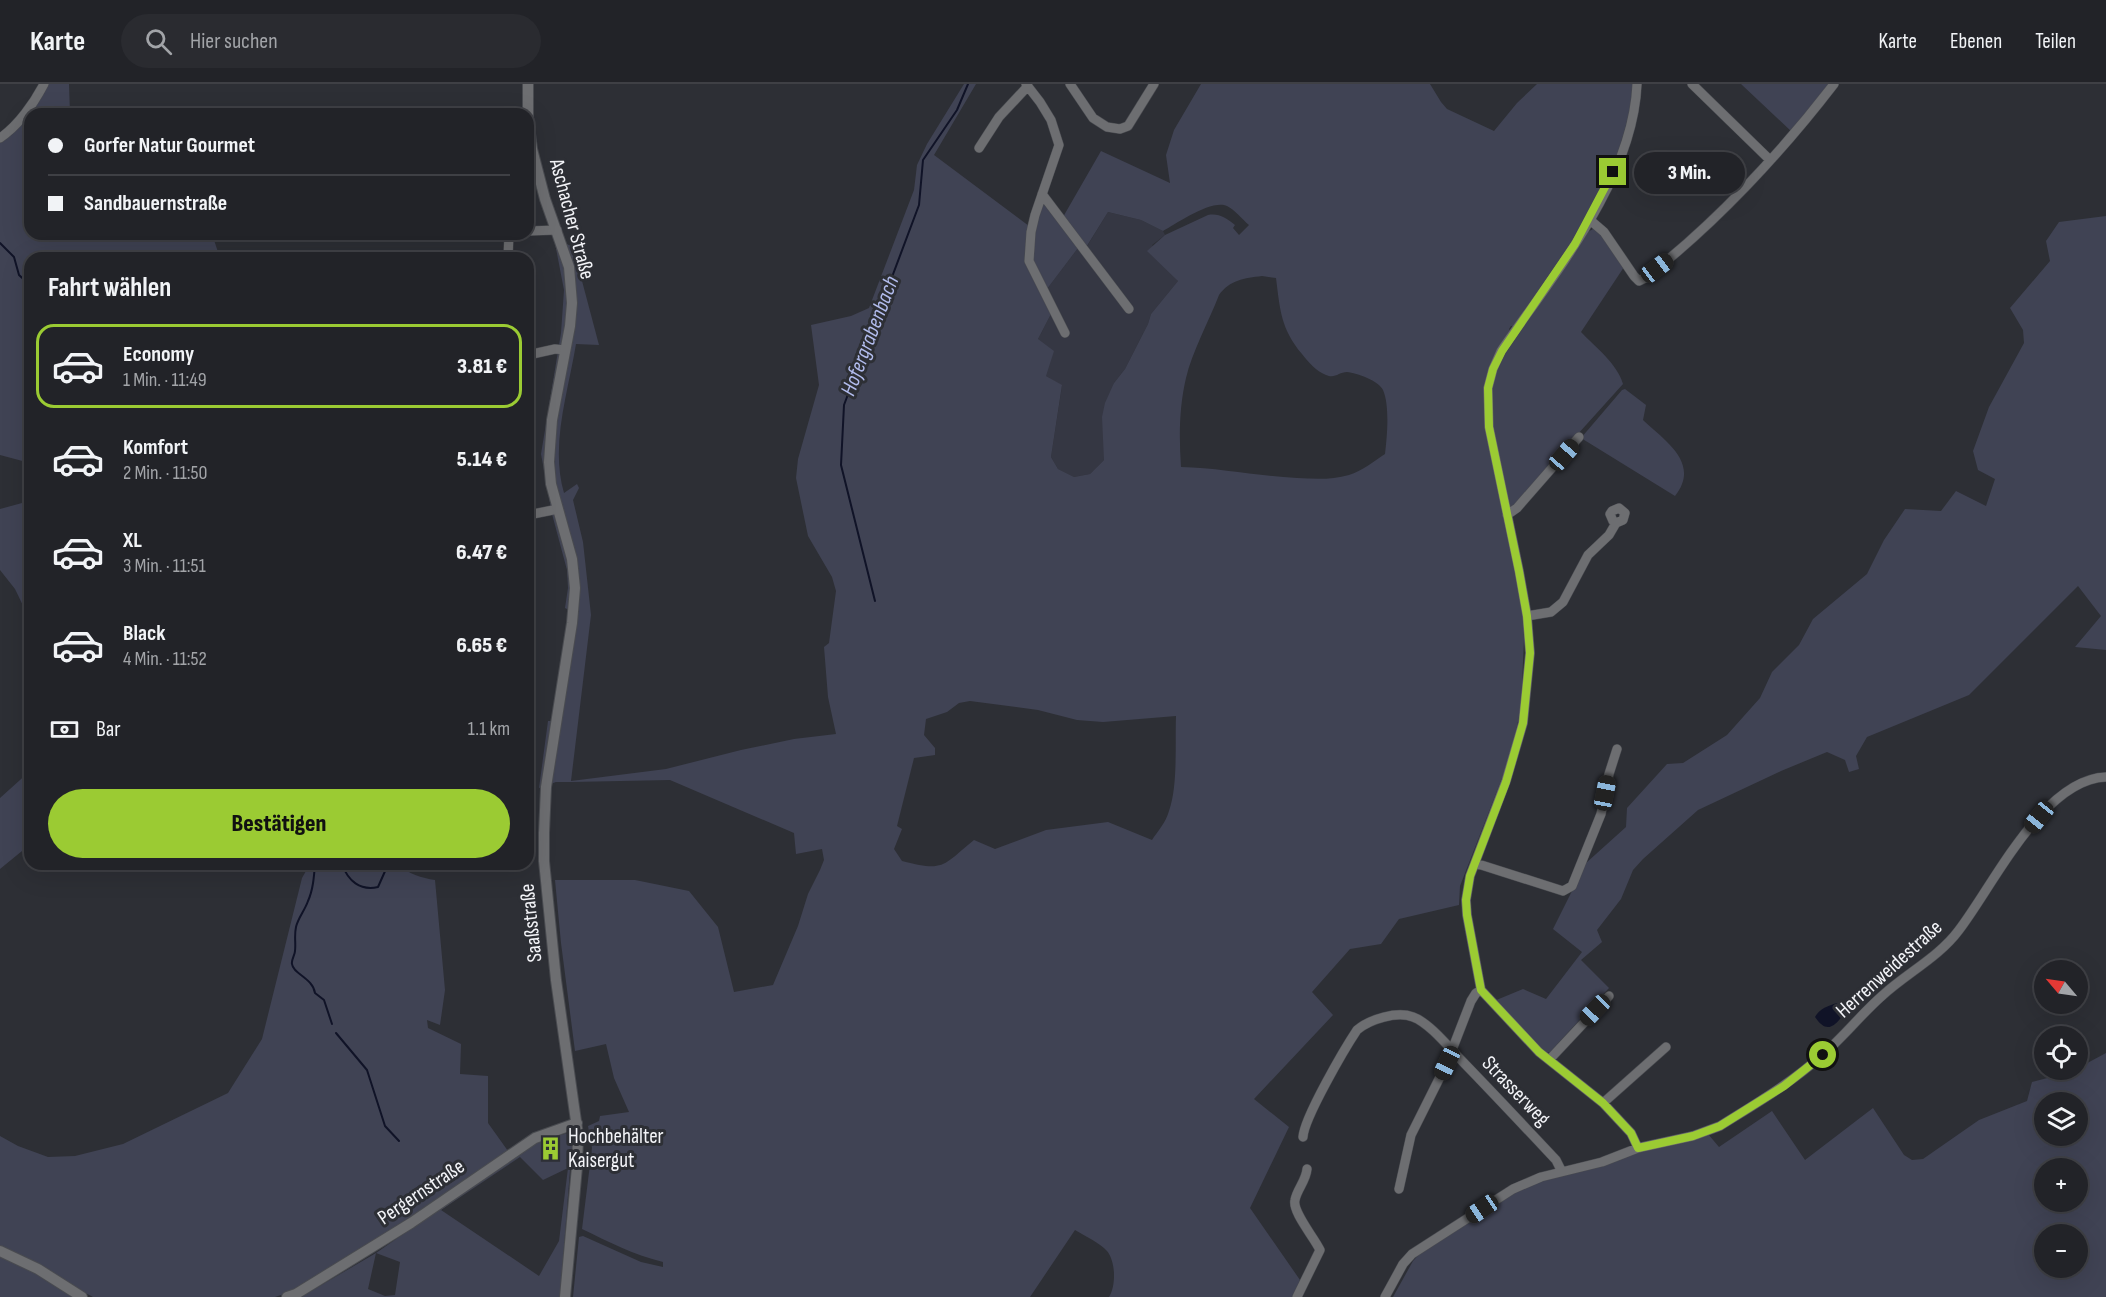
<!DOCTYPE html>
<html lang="de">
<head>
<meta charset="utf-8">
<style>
	:root { --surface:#222328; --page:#2a2b30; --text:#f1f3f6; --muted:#a2a4a8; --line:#3f4045; --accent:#9bcb33 }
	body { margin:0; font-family:"Sofia Sans Condensed",sans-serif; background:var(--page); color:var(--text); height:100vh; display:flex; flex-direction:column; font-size:22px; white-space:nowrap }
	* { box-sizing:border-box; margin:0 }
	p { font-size:20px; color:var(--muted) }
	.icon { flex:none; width:33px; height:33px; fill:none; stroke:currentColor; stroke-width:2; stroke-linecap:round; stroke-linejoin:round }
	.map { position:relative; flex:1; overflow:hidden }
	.sheet { position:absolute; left:24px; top:168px; width:510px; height:618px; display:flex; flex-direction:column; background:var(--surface); border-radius:18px; box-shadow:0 6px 24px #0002,0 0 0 2px var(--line) }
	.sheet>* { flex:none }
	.guide { position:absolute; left:24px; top:24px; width:510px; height:132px; border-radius:18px; box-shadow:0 6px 24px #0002,0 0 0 2px var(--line); display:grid; align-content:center; height:132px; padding:0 24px; background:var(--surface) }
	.needle { width:39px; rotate:299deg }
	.controls { position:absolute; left:2034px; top:876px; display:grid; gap:12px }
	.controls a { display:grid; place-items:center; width:54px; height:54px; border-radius:50%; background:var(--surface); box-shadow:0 6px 24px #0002,0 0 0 2px var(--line); font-size:30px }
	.end { position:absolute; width:27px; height:27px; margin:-14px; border:8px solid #9bcb33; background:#111; box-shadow:0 0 0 3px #111 }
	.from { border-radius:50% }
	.bubble { position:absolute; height:42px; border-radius:21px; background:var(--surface); box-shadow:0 6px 24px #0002,0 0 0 2px var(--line); font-size:20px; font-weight:800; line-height:42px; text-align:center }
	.car { position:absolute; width:18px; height:36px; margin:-18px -9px; border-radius:8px; box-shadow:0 0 4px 2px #0007; background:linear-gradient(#222 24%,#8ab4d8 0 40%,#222 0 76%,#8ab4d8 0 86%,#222 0) }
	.guide b { display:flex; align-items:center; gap:21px; height:57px; font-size:22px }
	.guide b+b { border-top:2px solid var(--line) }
	.guide i { width:15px; height:15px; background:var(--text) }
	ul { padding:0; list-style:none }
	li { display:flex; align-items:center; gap:18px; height:84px; margin:0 12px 9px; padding:0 12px; border:3px solid transparent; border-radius:18px }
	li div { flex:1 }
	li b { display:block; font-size:22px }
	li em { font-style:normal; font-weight:800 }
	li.current { border-color:var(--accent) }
	li>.icon { width:54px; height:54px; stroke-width:1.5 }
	h2 { padding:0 24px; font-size:27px; line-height:72px }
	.pay { display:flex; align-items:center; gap:15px; height:66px; padding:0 24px; font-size:22px }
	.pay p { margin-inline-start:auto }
	.button { display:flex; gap:12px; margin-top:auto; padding:12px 24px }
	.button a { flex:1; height:69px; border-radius:36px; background:var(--accent); color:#111; font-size:24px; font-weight:800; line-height:69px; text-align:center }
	header { display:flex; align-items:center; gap:36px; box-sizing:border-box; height:84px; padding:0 30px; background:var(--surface); border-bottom:2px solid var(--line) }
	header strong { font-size:28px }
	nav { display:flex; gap:33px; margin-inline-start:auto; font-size:21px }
	.search { width:420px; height:54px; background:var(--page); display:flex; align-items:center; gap:15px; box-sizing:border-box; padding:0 21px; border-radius:33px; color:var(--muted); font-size:22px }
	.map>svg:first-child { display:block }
	.built { fill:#353743 }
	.green { fill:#404354; fill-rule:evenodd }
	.water { fill:#101327 }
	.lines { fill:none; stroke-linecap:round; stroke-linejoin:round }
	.stream { stroke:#101327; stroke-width:2 }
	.minor-casing { stroke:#494b50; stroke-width:10 }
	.tertiary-casing { stroke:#494b50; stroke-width:12 }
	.minor { stroke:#6d6e71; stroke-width:9 }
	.tertiary { stroke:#6d6e71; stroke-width:10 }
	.route { stroke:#9bcb33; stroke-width:8 }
	.labels { text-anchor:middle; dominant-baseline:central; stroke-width:6; stroke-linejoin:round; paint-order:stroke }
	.street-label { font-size:21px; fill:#f3f4f8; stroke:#2d2f35 }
	.poi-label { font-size:21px; fill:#f3f4f8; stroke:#2d2f35; text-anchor:start }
	.water-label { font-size:22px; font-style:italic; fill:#b1bbec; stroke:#2d2f35 }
</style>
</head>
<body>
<header>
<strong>Karte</strong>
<div class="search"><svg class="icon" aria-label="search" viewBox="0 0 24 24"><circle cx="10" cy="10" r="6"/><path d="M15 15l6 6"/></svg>Hier suchen</div>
<nav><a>Karte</a><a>Ebenen</a><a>Teilen</a></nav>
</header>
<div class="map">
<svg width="2106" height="1213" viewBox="0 0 2106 1213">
	<rect width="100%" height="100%" fill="#2d2f35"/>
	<path class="built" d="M1108 128 1141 136 1163 147 1165 151 1152 161 1178 197 1151 230 1148 240 1125 285 1114 299 1104 376 1090 390 1074 393 1058 385 1051 373 1062 302 1046 292 1038 255 1051 230 1047 205 1078 164H1086Z"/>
	<path class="green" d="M49 0H69L70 30H35L36 22Z
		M964 0H976L934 71 1029 142 1027 169 1051 230 1038 255 1054 267 1046 292 1062 301 1051 373 1058 385 1074 393 1090 390 1104 376 1102 333 1105 319 1114 299 1125 285 1148 240 1151 230 1178 197 1147 167 1165 151 1208 131C1219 129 1226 134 1235 141L1233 144 1239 151 1249 141C1242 135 1235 126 1227 122 1212 115 1177 139 1163 147L1141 136 1108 128 1085 165 1063 133 1101 67 1170 99 1166 71 1174 46 1201 0H1430L1441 18 1447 25 1494 47 1517 19 1537 0H1634C1634 14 1630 27 1626 41 1607 117 1558 179 1514 242H1511L1509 245 1510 247 1488 289 1498 408 1522 525 1524 555 1521 623 1511 671 1460 802 1459 821 1399 835 1381 860 1350 865 1312 908 1333 931 1254 1015 1289 1043 1250 1124 1300 1196 1293 1213H1109C1116 1202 1116 1178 1107 1167 1100 1159 1085 1152 1075 1146L1030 1213H573L579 1153 583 1152 641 1178 663 1183V1178C634 1171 609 1158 582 1145L592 1064 588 1042 599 1037 600 1032 629 1028 614 994 606 960 575 967 561 859 555 796H635L689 807 718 843 734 908 773 901 798 842 808 810 820 786 824 776 822 765 796 770 794 749 670 696 571 698H556L539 704 548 637H551L569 526 565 524 568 504 567 486 552 430 541 370 561 249 564 206 554 154 573 163 599 261 576 260C568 309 550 361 564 409L577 400 579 404 573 416 583 458 591 531 571 697 666 685 741 666 794 655 836 650 828 613 824 563 829 559 836 507 832 493 808 452 796 394 798 375 819 301 811 241 851 232 869 224 914 106 917 81 927 60ZM1262 192 1276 194C1280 226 1281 245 1302 270 1308 278 1316 287 1326 291 1335 295 1339 288 1347 288 1357 289 1379 297 1383 306 1390 322 1387 353 1385 370 1374 377 1362 387 1349 391 1332 396 1315 395 1297 394 1258 392 1220 384 1181 383 1179 353 1179 324 1186 294 1192 268 1209 237 1219 211 1230 196 1244 194 1262 192ZM970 617 1038 626 1077 636 1103 638 1176 632C1175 660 1178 702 1169 727 1166 738 1158 747 1152 756L1108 738 1046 746 995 765 974 756C942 782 945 788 902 777L894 765 902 745 897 742 914 674 935 671V664L924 651 926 635 947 628 959 619Z
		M1741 0H1832L1792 48Z
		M31 26 33 30H30V150H212L220 174H30V379L0 371V57Z
		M1043 119 1078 164 1047 205 1032 175 1033 146Z
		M2106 132V566L2075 563 2101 532 2078 502 1969 611 1867 653 1856 672 1859 685 1849 688 1845 676 1827 668 1781 687 1698 726 1643 775 1633 786 1621 815 1597 846 1602 858 1581 876 1609 904 1550 968 1545 969 1494 917 1523 905 1546 915 1582 868 1553 845 1586 779 1626 743 1627 724 1667 680 1683 679 1727 651 1760 614 1772 588 1799 561 1813 535 1867 490 1884 456 1905 425 1941 427 1956 407 1986 422 1995 395 1978 386 1973 367 1989 323 2024 259 2023 246 2010 224 2050 177 2046 157 2059 138Z
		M1593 145 1597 146 1624 183 1581 248C1595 263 1617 279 1623 300L1512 423 1510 422 1493 349 1491 310 1500 276 1586 149Z
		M1625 305 1646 321 1643 336C1665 357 1701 379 1675 412L1581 354 1622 306Z
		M30 412V536L15 505 0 486V425L22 419Z
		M30 687V765L28 769 22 767 0 785V714Z
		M310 780H398C408 790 422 794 435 796L445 906 440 941 427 936 428 944 461 960 460 990 488 992V1039L508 1067 392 1145 293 1207 275 1213H93L0 1163V1052L18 1062 48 1073 75 1072 123 1060 228 1009 262 955 302 794Z
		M2106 969V1213H1393L1413 1177 1422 1167 1504 1114 1529 1101 1652 1063 1708 1050 1719 1063 1772 1027 1805 1076 1873 1024 1904 1071 1912 1076 1923 1075 1979 1036 2027 1017 2032 998 2078 986V984ZM2044 1018H2078V1052H2044ZM2044 1084H2078V1118H2044ZM2044 1150H2078V1184H2044Z
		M569 1049 572 1053V1061L560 1213H301L376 1169 538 1056ZM520 1073 543 1096 568 1084 559 1157 539 1192 441 1126ZM376 1169 400 1178 395 1211 385 1212 368 1205Z
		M0 1171 36 1190 72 1213H0Z"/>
	<path class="water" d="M1837 919 1846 921C1846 928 1844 929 1840 935 1831 946 1824 946 1815 933 1820 924 1828 922 1837 919Z"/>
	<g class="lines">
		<path class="stream" d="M0 159 14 173 19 191 30 201
			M875 517 841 381 844 321 919 121 923 76 957 26 968 0
			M315 780C314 793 313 806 308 817 305 826 298 834 296 843 294 852 296 859 295 867 295 871 291 876 292 880 293 890 313 894 315 909L324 916 332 940
			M342 780C348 797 360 807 378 803L386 785
			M336 949 367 986 385 1042 399 1057"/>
		<defs>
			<path id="minor" d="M1026 0 1040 18 1051 36 1059 61 1035 131 1031 148 1029 177 1065 249
				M1070 0 1093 34 1107 43 1120 45 1128 42 1154 0
				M1637 0C1633 96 1554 190 1501 267L1493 285 1488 304 1489 343 1519 487 1527 532 1530 569 1523 639 1506 697 1470 792 1466 816 1467 831 1481 906 1539 968 1603 1019 1631 1049 1638 1064
				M1692 0 1770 76
				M0 54C18 42 34 19 44 0
				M979 64 999 33 1028 2
				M1042 110 1129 225
				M1590 136 1604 148 1634 192 1639 197 1645 194C1714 141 1781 69 1834 0
				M528 147 557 146
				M508 174 509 150
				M528 271 555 265 565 266
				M528 431 558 425
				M1507 431 1517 424 1579 353
				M1527 532 1551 528 1563 518 1588 471 1609 451 1616 439 1623 436 1625 429 1619 424 1612 427 1610 430 1613 437 1616 439
				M1475 779 1563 807 1572 802 1601 730 1609 690 1617 665
				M1549 976 1609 912
				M1603 1019 1666 963
				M1303 1053C1304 1034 1345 964 1357 946 1370 935 1397 927 1413 933 1430 939 1451 966 1464 979 1495 1011 1525 1043 1556 1076L1561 1086
				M1399 1105 1411 1051 1447 979 1471 917 1476 909 1481 906
				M1297 1213 1320 1166C1314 1153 1292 1128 1295 1116 1297 1105 1306 1097 1307 1085
				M1385 1213 1403 1180 1412 1170 1513 1105 1541 1093 1602 1078 1638 1064 1693 1052 1720 1042C1755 1020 1790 1000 1821 972 1843 954 1861 930 1883 911 1907 889 1939 873 1959 846 1993 802 2043 695 2106 693"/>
			<path id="tertiary" d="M528 0V35L532 65 545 115 569 183 572 219 570 242 552 336 549 378 551 400 572 475 575 504 572 539 546 703 544 749V777L556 896 578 1051 577 1083 565 1213
				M0 1167 38 1185 82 1213
				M287 1213 296 1210 411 1139 535 1054 577 1039"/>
		</defs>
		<use href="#minor" class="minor-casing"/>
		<use href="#tertiary" class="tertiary-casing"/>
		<use href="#minor" class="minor"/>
		<use href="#tertiary" class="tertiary"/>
	</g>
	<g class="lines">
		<path class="route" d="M1613 88 1575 160 1502 267 1493 285 1488 304 1489 343 1519 487 1527 532 1530 569 1523 639 1506 698 1470 792 1466 816 1467 831 1481 906 1539 968 1603 1019 1631 1049 1638 1064 1693 1052 1720 1042 1784 1002 1823 971"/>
	</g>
	<defs>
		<symbol id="building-bare" viewBox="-9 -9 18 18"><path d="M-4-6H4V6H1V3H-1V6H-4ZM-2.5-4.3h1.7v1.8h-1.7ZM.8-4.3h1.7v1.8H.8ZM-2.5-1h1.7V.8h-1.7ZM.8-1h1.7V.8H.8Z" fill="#9bcb33" stroke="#2d2f35" stroke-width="2.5" paint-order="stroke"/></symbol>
	</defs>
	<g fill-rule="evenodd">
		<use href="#building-bare" x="534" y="1048" width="33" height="33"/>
	</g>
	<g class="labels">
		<g class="street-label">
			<text transform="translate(572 135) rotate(75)">Aschacher Straße</text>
			<text transform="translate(531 839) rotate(-96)">Saaßstraße</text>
			<text transform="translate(1889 885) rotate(-42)">Herrenweidestraße</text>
			<text transform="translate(1516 1007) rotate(46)">Strasserweg</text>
			<text transform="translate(421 1108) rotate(-34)">Pergernstraße</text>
		</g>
		<g class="poi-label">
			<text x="568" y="1052">Hochbehälter<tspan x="568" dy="24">Kaisergut</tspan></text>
		</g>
		<g class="water-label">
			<text transform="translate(870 252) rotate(-69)">Hofergrabenbach</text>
		</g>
	</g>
</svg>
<div class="controls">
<a><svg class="needle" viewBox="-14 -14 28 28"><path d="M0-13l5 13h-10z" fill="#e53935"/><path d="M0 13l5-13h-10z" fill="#a2a4a8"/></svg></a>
<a><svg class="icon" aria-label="locate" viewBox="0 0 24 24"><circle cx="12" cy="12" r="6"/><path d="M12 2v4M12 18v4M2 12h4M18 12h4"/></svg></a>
<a><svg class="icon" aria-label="layers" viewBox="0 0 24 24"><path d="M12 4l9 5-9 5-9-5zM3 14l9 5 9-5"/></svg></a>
<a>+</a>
<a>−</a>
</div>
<i class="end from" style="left:1823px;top:971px"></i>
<i class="end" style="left:1613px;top:88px"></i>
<div class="bubble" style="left:1634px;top:68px;width:111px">3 Min.</div>
<i class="car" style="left:1657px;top:184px;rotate:53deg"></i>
<i class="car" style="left:1564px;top:371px;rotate:41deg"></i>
<i class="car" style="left:1605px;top:709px;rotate:11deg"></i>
<i class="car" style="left:2039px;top:733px;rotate:219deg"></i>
<i class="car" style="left:1595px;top:926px;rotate:224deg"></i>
<i class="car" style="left:1447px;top:979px;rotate:205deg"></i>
<i class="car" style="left:1482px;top:1125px;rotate:236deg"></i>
<div class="guide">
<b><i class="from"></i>Gorfer Natur Gourmet</b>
<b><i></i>Sandbauernstraße</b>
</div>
<section class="sheet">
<h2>Fahrt wählen</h2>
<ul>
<li class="current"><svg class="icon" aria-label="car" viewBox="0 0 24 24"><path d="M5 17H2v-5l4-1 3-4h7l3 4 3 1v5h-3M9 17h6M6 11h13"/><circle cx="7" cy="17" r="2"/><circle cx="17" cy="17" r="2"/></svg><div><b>Economy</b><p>1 Min. · 11:49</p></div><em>3.81 €</em></li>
<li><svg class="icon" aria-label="car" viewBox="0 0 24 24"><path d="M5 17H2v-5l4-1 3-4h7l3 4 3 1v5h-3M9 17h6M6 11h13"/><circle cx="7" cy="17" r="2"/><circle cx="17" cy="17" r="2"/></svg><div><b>Komfort</b><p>2 Min. · 11:50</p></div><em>5.14 €</em></li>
<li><svg class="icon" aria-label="car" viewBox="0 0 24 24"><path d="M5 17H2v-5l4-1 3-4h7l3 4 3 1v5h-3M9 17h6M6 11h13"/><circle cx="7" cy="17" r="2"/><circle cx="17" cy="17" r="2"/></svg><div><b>XL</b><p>3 Min. · 11:51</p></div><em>6.47 €</em></li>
<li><svg class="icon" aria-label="car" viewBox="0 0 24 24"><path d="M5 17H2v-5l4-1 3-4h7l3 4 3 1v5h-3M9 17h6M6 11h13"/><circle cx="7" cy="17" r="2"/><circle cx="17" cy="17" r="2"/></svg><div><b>Black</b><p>4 Min. · 11:52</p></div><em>6.65 €</em></li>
</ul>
<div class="pay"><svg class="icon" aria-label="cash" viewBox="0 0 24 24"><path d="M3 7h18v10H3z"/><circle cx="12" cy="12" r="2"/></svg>Bar<p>1.1 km</p></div>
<div class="button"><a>Bestätigen</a></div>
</section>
</div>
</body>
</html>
